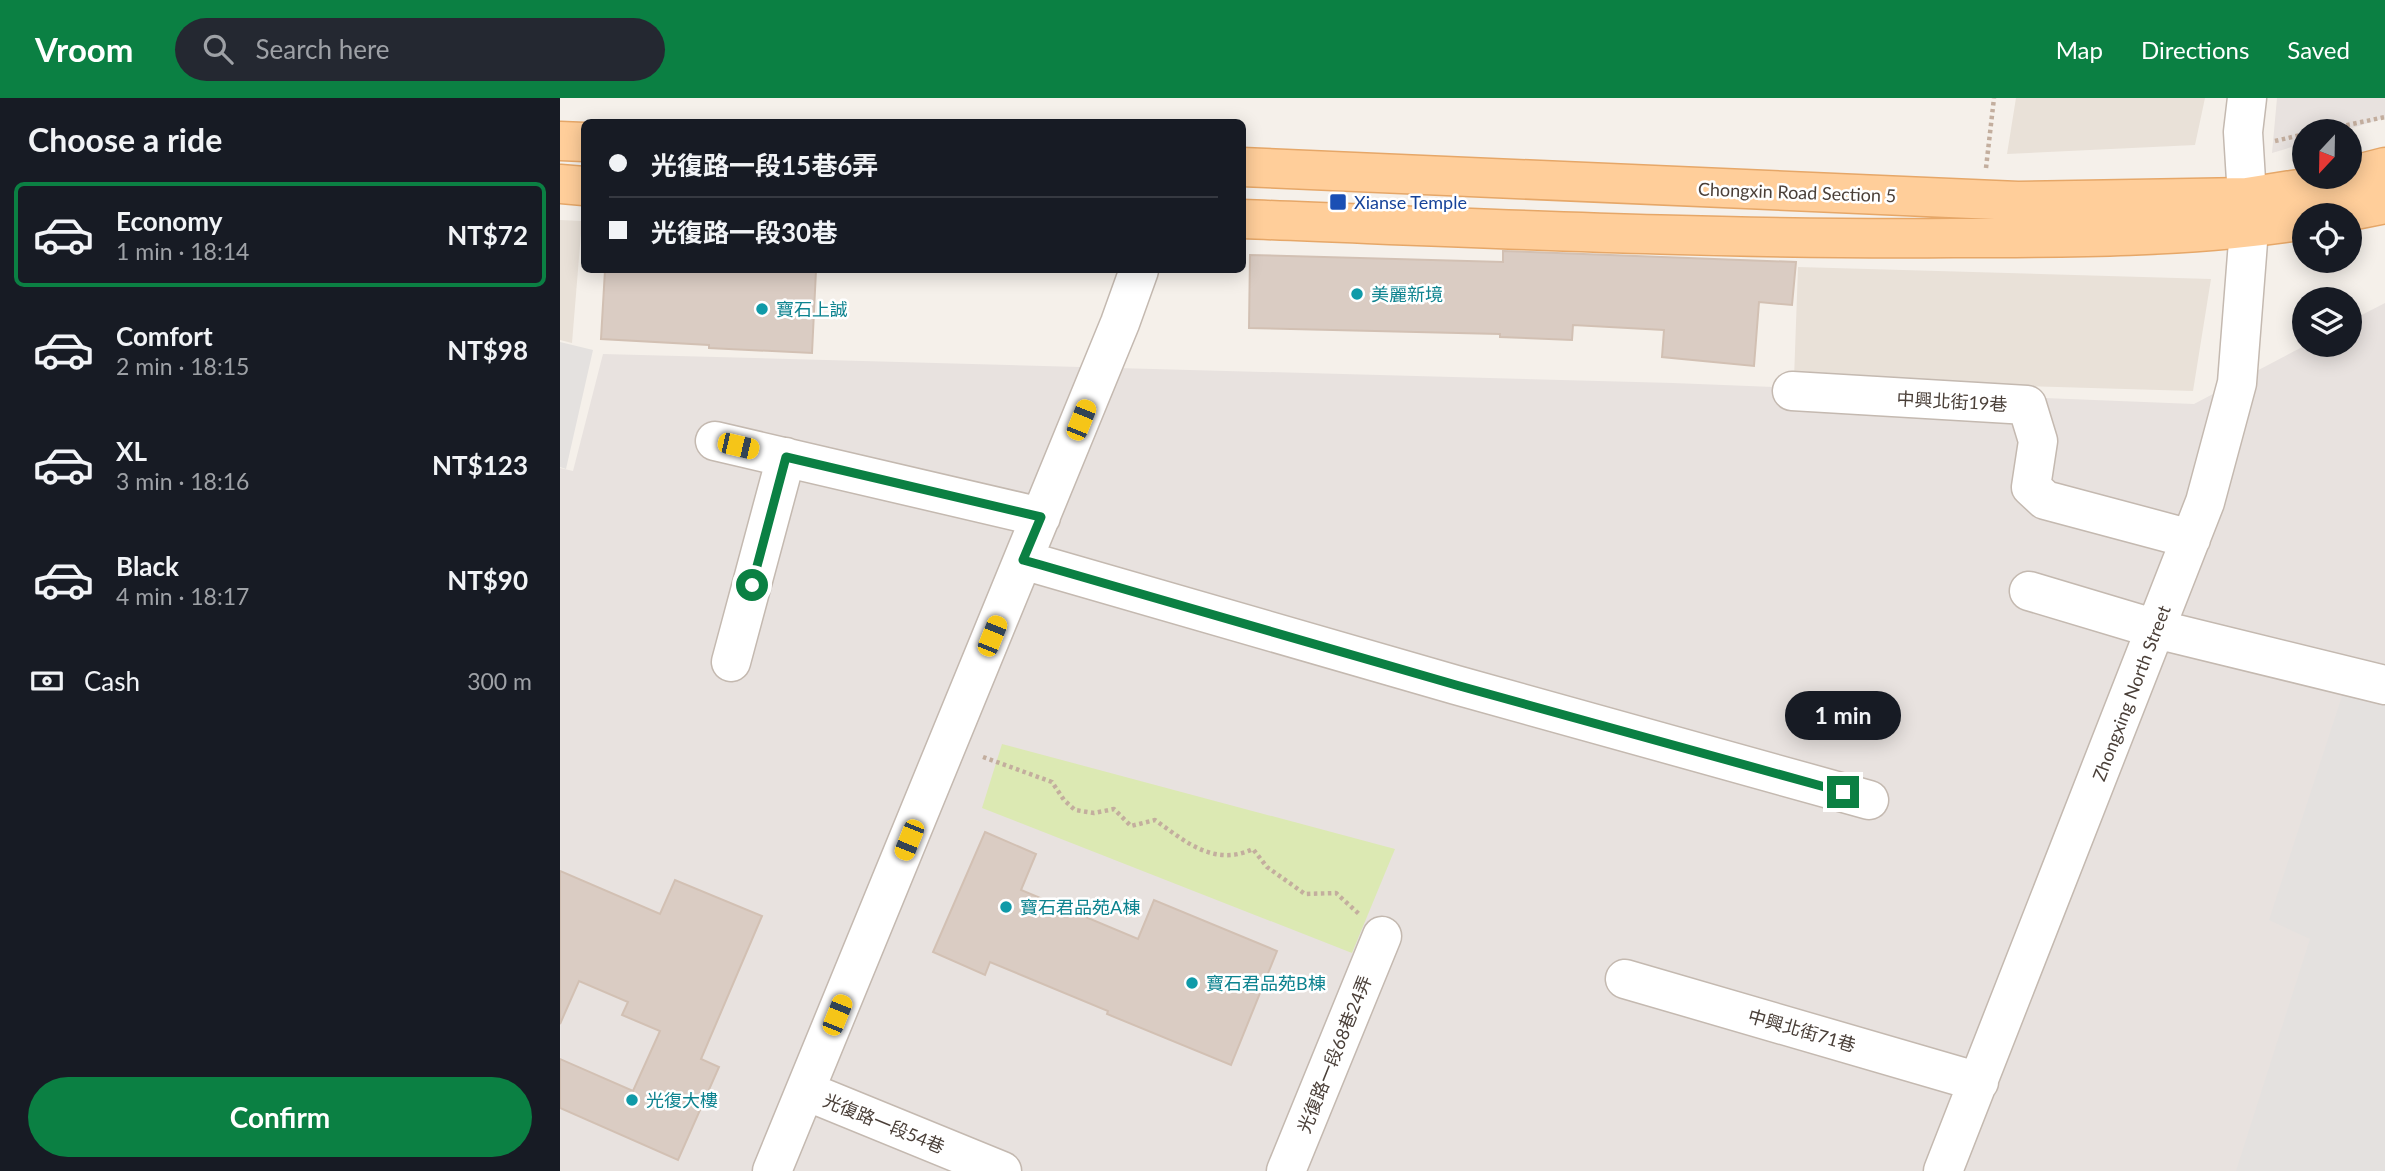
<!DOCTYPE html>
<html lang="en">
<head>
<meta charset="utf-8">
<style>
	:root { --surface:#171b24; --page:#242831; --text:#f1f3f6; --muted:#9ea1a6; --line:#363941; --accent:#0b8043 }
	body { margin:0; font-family:Lato,"Noto Sans TC",sans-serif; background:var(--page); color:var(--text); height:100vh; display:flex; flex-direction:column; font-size:26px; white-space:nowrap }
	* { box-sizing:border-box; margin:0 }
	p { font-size:23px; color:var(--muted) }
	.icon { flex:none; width:38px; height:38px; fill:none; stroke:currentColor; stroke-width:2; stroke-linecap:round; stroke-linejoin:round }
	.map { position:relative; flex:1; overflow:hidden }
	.sheet { display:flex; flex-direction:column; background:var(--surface); width:560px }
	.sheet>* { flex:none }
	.hud { position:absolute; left:21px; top:21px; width:665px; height:154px; border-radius:10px; box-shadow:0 4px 18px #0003; display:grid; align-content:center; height:154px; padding:0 28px; background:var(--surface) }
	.needle { width:46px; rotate:202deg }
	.fabs { position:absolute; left:1732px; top:21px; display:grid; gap:14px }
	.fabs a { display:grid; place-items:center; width:70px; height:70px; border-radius:50%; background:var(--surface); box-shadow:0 4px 18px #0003; font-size:35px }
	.end { position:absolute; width:32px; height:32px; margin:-16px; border:9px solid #0b8043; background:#fff; box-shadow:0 0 0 4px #fff }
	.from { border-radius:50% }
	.bubble { position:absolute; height:49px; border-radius:24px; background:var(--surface); box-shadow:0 4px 18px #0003; font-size:23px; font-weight:700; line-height:49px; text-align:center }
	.car { position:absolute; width:21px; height:42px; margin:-21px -10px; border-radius:9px; box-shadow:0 0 5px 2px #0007; background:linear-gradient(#f5c518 24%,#345 0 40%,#f5c518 0 76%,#345 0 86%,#f5c518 0) }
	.hud b { display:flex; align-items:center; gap:24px; height:66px; font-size:26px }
	.hud b+b { border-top:2px solid var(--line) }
	.hud i { width:18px; height:18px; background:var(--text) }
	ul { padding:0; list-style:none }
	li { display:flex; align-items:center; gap:21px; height:105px; margin:0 14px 10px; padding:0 14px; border:4px solid transparent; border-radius:10px }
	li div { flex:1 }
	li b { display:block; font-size:26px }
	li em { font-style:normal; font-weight:700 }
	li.on { border-color:var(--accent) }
	li>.icon { width:63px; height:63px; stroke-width:1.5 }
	h2 { padding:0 28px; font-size:32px; line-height:84px }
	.pay { display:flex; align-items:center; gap:18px; height:77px; padding:0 28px; font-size:26px }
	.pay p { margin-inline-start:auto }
	.button { display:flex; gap:14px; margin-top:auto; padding:14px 28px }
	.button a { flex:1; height:80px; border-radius:42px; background:var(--accent); color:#fff; font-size:28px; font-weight:700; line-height:80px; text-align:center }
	header { display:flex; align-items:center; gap:42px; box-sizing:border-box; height:98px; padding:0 35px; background:var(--accent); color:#fff }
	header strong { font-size:33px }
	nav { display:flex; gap:38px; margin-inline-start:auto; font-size:24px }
	.search { width:490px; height:63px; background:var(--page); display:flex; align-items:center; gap:18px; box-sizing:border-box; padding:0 24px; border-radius:38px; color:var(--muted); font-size:26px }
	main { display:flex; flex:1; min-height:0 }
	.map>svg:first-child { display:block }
	.residential { fill:#e9e1d8 }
	.industrial { fill:#e8e2df }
	.green { fill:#dce9b3 }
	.parking { fill:#e4e1df }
	.building { fill:#daccc3; stroke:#d2c0b3; stroke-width:2 }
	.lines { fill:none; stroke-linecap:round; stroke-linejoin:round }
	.minor-casing { stroke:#c4b9b0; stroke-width:41 }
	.major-casing { stroke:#e6a768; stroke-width:41 }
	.path { stroke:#c3ae9e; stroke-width:4.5; stroke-dasharray:3.5 3.5; stroke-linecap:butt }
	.minor { stroke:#fff; stroke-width:38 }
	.major { stroke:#ffce9a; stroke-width:38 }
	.route { stroke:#0b8043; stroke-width:9 }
	.transit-dot { fill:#1a4fb4; stroke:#fff; stroke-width:2.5 }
	.culture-dot { fill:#0f9aa8; stroke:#fff; stroke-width:2.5 }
	.labels { text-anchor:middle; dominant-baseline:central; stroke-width:5; stroke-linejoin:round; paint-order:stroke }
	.street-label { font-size:18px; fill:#4a3f38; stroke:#fff }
	.transit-label { font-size:18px; fill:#164399; stroke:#fff; text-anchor:start }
	.culture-label { font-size:18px; fill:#0d838f; stroke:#fff; text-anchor:start }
</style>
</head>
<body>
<header>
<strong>Vroom</strong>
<div class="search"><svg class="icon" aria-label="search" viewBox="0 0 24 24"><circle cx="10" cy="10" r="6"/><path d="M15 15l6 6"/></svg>Search here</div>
<nav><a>Map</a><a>Directions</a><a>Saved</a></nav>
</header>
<main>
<section class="sheet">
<h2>Choose a ride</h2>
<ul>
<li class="on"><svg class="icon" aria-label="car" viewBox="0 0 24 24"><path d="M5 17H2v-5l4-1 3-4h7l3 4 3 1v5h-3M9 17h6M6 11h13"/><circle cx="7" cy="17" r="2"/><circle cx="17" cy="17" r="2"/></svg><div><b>Economy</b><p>1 min · 18:14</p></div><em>NT$72</em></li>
<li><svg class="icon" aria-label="car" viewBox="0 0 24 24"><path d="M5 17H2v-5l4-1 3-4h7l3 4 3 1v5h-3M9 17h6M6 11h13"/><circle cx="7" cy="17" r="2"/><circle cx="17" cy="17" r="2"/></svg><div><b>Comfort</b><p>2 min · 18:15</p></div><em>NT$98</em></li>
<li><svg class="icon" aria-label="car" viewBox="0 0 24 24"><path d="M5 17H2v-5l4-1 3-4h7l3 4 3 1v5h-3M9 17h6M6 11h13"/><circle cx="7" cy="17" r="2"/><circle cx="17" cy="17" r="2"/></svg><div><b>XL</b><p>3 min · 18:16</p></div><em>NT$123</em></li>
<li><svg class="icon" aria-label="car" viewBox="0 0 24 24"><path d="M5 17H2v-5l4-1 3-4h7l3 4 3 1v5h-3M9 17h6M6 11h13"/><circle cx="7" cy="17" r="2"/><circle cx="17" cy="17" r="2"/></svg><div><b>Black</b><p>4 min · 18:17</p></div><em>NT$90</em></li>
</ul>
<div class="pay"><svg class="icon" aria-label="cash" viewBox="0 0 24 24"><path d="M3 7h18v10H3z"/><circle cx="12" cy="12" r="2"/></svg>Cash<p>300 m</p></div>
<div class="button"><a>Confirm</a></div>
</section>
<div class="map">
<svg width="1825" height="1073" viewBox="0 0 1825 1073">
	<rect width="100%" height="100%" fill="#f5f0ea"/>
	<path class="residential" d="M1456 0H1645L1635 47 1447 56Z
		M0 122 22 123 12 245 0 242Z
		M1238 169 1651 181 1633 293 1234 281Z"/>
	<path class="industrial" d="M1717 0H1825V20L1782 33H1745V45L1712 55Z
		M1825 205V1073H0V370L13 373 43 256 1113 285 1634 306 1746 247H1790V223Z"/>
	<path class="green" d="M442 646 835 751 792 855 422 710Z"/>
	<path class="parking" d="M0 244 33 252 6 371 0 369Z
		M1784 592 1825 605V1073H1676L1750 841 1709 822Z"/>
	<path class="building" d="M943 153 1236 164 1232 207 1199 204 1194 268 1102 259 1104 232 1013 227 1012 242 940 239V236L689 230 690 157 943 164Z
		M45 172H256L252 255 149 250V247L41 241Z
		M425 734 476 756 461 792 578 841 594 802 717 853 671 967 547 916 548 913 430 864 425 877 373 854Z
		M0 773 100 816 115 782 202 818 141 961 159 969 118 1062 0 1010V961L73 993 100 933 62 917 68 904 19 883 0 926Z"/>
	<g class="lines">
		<defs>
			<path id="minor" d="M1232 293 1467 307 1478 343 1471 389 1485 402 1631 441
				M155 343 481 419
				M463 462 896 587 1309 702
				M1469 493 1596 531 1825 587
				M171 564 226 359
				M1065 881 1419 984
				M246 993 442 1073
				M212 1073 560 225 579 172
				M726 1073 822 838
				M1383 1073 1645 404 1677 285 1689 131 1683 34 1687 0"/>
			<path id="major" d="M0 43 24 44
				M682 69 1458 103 1687 99 1751 89 1789 79
				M1790 78 1825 69
				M0 86 24 88
				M1771 117 1825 106
				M682 121C919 130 1156 142 1393 140 1510 140 1629 140 1745 122"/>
		</defs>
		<use href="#minor" class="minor-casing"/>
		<use href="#major" class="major-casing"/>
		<path class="path" d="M1759 33 1825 19
			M1715 43 1745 36
			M1426 70 1434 0
			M423 659 492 684 504 702 515 712 534 715 554 711 571 728 595 722C626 744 654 769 693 751L707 769 745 796 776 795 799 816"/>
		<use href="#minor" class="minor"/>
		<use href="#major" class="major"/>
	</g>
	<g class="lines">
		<path class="route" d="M192 487 226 359 481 419 463 462 481 467 896 587 1283 694"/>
	</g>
	<rect class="transit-dot" x="769" y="95" width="18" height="18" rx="3.5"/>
	<g class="culture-dot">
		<circle cx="797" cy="196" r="7"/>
		<circle cx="202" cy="211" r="7"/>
		<circle cx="446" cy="809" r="7"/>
		<circle cx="632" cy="885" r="7"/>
		<circle cx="72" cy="1002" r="7"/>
	</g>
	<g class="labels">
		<g class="street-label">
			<text transform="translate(1237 94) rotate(2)">Chongxin Road Section 5</text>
			<text transform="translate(1392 303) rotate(3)">中興北街19巷</text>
			<text transform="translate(1571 595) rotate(-69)">Zhongxing North Street</text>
			<text transform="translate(1242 932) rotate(16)">中興北街71巷</text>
			<text transform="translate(774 956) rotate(-68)">光復路一段68巷24弄</text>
			<text transform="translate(324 1025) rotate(22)">光復路一段54巷</text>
		</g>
		<g class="transit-label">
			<text x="794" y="104">Xianse Temple</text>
		</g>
		<g class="culture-label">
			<text x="811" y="196">美麗新境</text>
			<text x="216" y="211">寶石上誠</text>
			<text x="460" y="809">寶石君品苑A棟</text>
			<text x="646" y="885">寶石君品苑B棟</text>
			<text x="86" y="1002">光復大樓</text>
		</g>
	</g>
</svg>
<div class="fabs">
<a><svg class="needle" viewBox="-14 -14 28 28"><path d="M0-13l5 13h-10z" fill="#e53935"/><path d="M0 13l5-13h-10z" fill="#9ea1a6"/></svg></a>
<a><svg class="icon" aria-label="locate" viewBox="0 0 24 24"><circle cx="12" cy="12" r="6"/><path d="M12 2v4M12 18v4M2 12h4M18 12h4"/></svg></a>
<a><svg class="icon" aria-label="layers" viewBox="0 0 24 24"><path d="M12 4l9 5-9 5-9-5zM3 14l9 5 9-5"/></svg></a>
</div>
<i class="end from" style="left:192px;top:487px"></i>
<i class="end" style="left:1283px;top:694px"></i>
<div class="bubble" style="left:1225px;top:593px;width:116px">1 min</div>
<i class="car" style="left:521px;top:322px;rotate:22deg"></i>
<i class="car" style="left:178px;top:348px;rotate:103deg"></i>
<i class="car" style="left:432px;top:538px;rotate:22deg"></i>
<i class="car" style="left:349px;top:742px;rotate:202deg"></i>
<i class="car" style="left:277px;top:917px;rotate:22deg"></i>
<div class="hud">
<b><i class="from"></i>光復路一段15巷6弄</b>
<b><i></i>光復路一段30巷</b>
</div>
</div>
</main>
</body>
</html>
